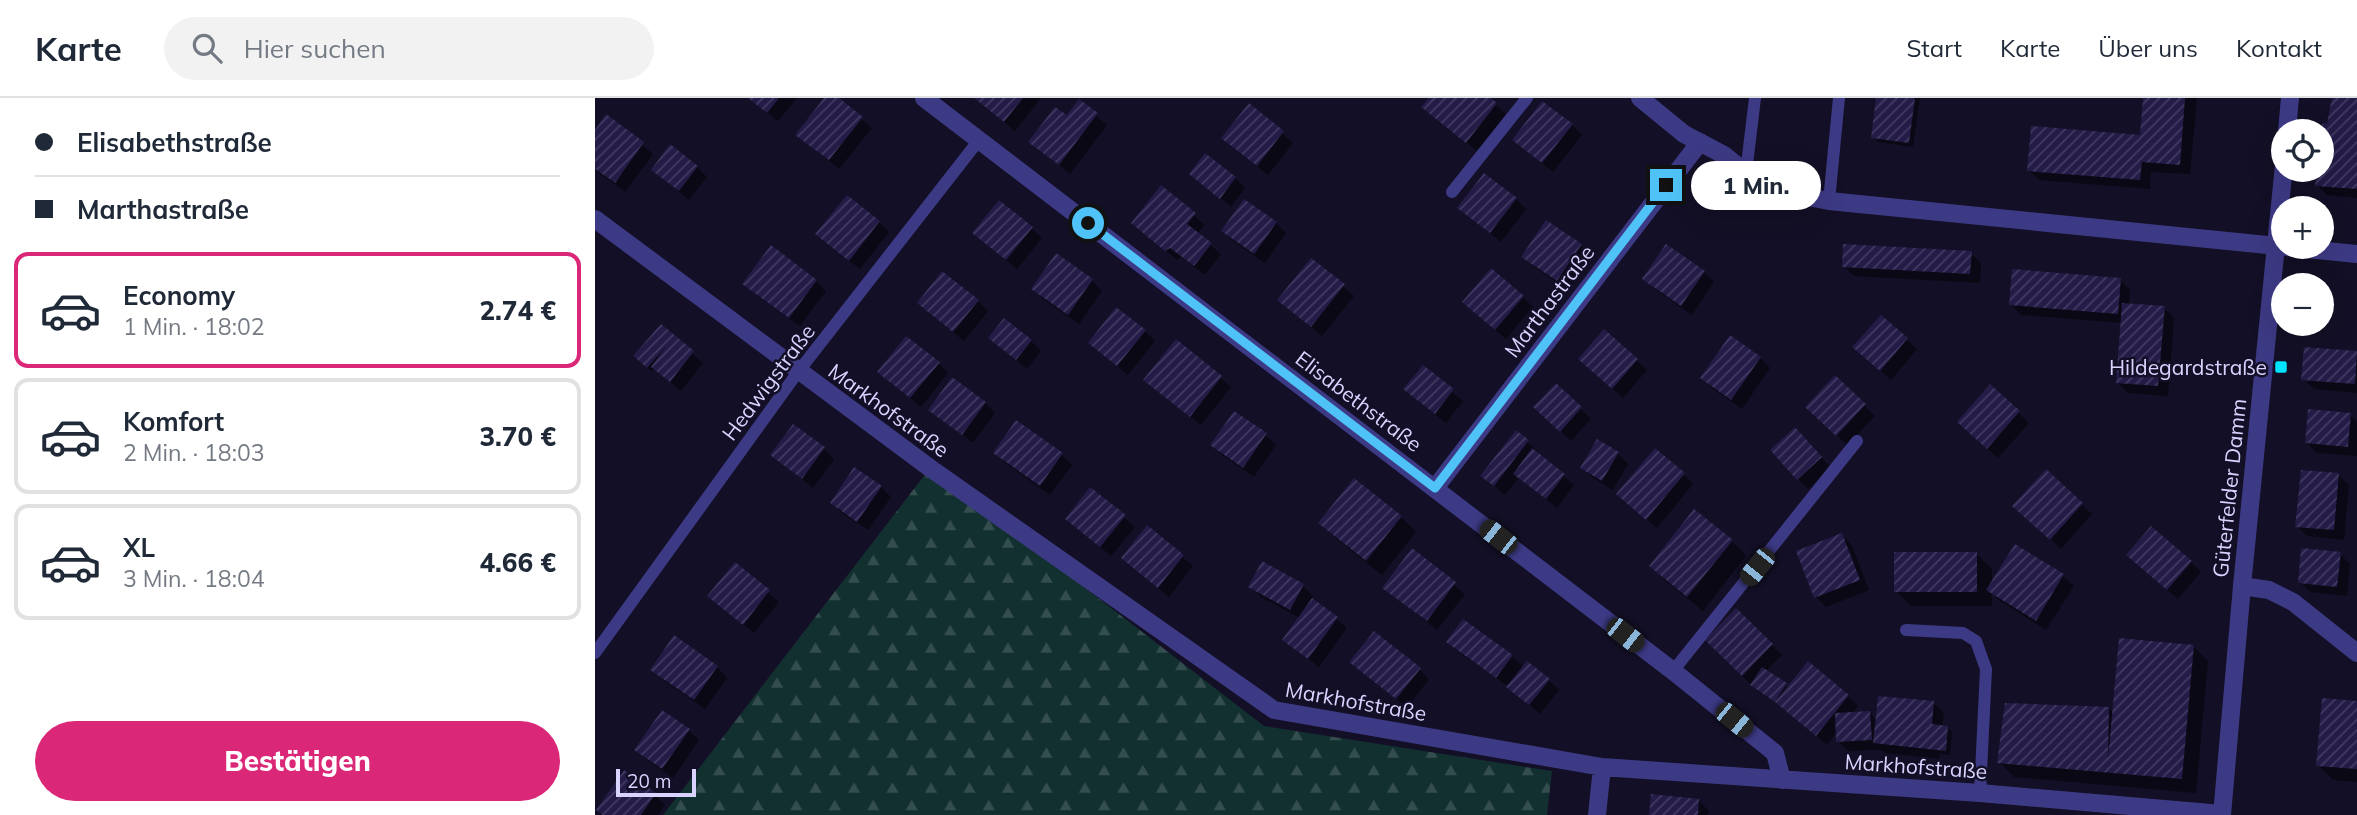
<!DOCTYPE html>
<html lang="de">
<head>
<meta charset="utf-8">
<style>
	:root { --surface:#fff; --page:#f2f2f3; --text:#1f2937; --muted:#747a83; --line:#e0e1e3; --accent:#db2777 }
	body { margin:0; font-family:Mulish,sans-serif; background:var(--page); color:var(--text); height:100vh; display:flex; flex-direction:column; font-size:26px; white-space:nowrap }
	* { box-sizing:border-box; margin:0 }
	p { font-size:23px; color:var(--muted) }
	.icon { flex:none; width:38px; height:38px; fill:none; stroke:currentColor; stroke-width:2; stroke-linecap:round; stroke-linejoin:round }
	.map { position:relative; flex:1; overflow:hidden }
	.sheet { display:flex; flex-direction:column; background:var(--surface); width:595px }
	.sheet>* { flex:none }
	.top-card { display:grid; align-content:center; height:154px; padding:0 35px; background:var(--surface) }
	.fabs { position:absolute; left:1676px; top:21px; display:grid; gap:14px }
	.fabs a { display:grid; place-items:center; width:63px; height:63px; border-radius:50%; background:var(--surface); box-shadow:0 7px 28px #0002; font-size:35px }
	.scale { position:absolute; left:21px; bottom:18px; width:80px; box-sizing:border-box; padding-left:7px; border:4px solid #d9d4ff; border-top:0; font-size:19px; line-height:24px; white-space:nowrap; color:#d9d4ff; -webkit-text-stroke:5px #130f26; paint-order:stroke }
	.end { position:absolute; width:32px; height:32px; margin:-16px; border:9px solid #4fc3f7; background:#111; box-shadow:0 0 0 4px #111 }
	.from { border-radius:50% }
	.bubble { position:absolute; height:49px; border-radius:24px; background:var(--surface); box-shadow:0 7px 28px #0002; font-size:23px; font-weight:800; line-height:49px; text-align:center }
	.car { position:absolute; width:21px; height:42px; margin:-21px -10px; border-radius:9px; box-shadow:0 0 5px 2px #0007; background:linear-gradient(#222 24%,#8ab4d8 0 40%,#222 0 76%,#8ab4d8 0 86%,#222 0) }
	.top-card b { display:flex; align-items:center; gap:24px; height:66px; font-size:26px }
	.top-card b+b { border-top:2px solid var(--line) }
	.top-card i { width:18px; height:18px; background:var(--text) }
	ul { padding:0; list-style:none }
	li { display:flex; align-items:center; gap:21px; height:116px; margin:0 14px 10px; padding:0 21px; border:4px solid var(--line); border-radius:14px }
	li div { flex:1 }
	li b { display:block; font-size:26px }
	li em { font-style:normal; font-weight:800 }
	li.selected { border-color:var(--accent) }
	li>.icon { width:63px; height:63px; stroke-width:1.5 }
	.primary-button { display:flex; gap:14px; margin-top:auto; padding:14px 35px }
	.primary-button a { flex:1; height:80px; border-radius:42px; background:var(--accent); color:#fff; font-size:28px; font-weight:800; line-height:80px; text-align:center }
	header { display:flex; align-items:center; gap:42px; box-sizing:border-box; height:98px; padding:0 35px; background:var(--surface); border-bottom:2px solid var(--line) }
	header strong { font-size:33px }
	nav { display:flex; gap:38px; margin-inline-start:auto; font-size:24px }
	.search { width:490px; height:63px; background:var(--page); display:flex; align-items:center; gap:18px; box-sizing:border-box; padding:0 24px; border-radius:38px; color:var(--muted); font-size:26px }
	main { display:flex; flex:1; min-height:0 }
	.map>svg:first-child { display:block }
	.forest { fill:url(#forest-firs) }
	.shadow { fill:#0007 }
	.building { fill:url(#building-hatch) }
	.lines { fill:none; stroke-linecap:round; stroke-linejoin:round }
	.service { stroke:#3d3a85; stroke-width:12 }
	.minor { stroke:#3d3a85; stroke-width:18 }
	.tertiary { stroke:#3d3a85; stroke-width:18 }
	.route { stroke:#4fc3f7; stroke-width:9 }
	.poi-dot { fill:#00e5ff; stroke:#130f26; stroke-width:2.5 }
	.labels { text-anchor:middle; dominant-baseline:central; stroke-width:5; stroke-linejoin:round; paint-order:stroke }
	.street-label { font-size:21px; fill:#d9d4ff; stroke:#130f26 }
	.poi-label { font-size:21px; fill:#d9d4ff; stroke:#130f26; text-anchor:end }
</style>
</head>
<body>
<header>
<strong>Karte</strong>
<div class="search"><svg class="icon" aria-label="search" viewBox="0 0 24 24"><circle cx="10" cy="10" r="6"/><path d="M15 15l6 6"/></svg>Hier suchen</div>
<nav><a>Start</a><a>Karte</a><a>Über uns</a><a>Kontakt</a></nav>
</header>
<main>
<section class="sheet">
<div class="top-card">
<b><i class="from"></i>Elisabethstraße</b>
<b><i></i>Marthastraße</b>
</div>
<ul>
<li class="selected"><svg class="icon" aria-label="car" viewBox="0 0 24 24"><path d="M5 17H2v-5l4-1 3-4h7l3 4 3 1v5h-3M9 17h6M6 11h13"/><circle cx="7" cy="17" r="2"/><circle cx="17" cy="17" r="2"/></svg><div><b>Economy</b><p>1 Min. · 18:02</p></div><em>2.74 €</em></li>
<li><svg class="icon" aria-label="car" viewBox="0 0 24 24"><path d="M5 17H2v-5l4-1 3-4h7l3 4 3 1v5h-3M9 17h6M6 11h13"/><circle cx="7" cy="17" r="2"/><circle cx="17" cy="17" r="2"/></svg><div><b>Komfort</b><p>2 Min. · 18:03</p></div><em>3.70 €</em></li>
<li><svg class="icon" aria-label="car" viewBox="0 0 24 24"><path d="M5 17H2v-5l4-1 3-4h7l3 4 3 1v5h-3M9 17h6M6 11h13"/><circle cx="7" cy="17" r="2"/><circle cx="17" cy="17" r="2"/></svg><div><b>XL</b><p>3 Min. · 18:04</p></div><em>4.66 €</em></li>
</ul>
<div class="primary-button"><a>Bestätigen</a></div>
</section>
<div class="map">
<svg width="1762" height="717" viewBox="0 0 1762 717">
	<defs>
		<pattern id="forest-firs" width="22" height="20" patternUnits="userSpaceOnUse" patternTransform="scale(1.75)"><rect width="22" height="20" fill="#12302f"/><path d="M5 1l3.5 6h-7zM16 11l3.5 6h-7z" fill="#344d4e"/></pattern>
		<pattern id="building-hatch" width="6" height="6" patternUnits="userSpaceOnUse" patternTransform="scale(1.75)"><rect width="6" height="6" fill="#241b47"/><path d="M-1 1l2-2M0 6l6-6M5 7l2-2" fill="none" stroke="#433b63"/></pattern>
	</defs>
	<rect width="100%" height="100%" fill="#130f26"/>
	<path class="forest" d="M335 370 669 628 957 673 952 717H68Z"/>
	<path class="shadow" d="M153 0H202L183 23Z
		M231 0H241L277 30 244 71 203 37Z
		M381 0H446L420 33Z
		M836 0H893L911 16 882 53 839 19Z
		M1283 0H1325L1318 49 1283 44 1278 39Z
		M1550 0H1602L1595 76 1556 74 1555 91 1444 82 1434 72 1547 39Z
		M1739 0H1762V100L1732 97 1722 87 1724 72H1727Z
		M485 4 512 27 475 76 436 44 472 20Z
		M654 7 698 45 673 77 639 50Z
		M12 19 58 56 30 94 0 72V35Z
		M977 27 987 37 958 74 919 42Z
		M102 69 112 79 94 102 58 72Z
		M596 76 640 80 650 90 636 109Z
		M567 90 610 127 602 136 626 156 610 177 586 159 582 162 538 125Z
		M921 101 931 111 906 144 864 110Z
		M284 124 294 134 265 171 232 146Z
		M681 125 691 135 670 165 638 143 628 133Z
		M952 125 986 148 996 158 973 192 939 169 929 158Z
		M436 130 447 140 422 171 379 135Z
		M1376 155 1386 165 1385 185 1259 178 1249 168Z
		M716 162 759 198 727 238 685 202Z
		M1109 174 1119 184 1097 217 1060 191 1050 181Z
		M1525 182 1535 192 1534 207 1569 210 1579 220 1573 298 1533 295 1523 284 1527 225 1426 217 1416 207Z
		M221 183 231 193 205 228 160 196 150 185Z
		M497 183 507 193 484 226 448 201 438 191Z
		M928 199 938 209 911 241 879 214Z
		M383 203 393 213 369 243 334 215Z
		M1286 219 1322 251 1296 282 1270 259Z
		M550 233 560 243 533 277 495 245Z
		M78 239 108 265 86 293 60 270 57 273 45 263Z
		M1135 239 1165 260 1175 270 1147 311 1117 290 1107 280Z
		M436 243 446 253 432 271 405 249Z
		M581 243 636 289 606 327 561 292Z
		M1762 255V295L1719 291 1708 281Z
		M1041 262 1052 272 1028 300 995 271Z
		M343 265 353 275 326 309 295 284Z
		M828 269 868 303 851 325 821 301Z
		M1240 280 1280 318 1252 347 1213 309Z
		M961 287 996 321 976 343 941 309Z
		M1396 289 1434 325 1403 360 1374 334Z
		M390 305 400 315 378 345 336 311Z
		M1755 317 1762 324V358L1722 355 1711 345Z
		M422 324 467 357 477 367 455 397 410 365 400 355Z
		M922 335 943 354 942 356 979 387 962 410 924 379 910 397 888 377Z
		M670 337 681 347 659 379 627 357 617 346Z
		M1210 342 1236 370 1213 391 1203 381Z
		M229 351 239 361 218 390 177 357Z
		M1023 356 1033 366 1018 392 998 380 987 370Z
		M1451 374 1497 416 1466 451 1430 418Z
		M1088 376 1098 386 1062 430 1033 406Z
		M1743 377 1754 387 1749 442 1712 438 1702 428Z
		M286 389 296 399 273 432 247 415 237 405Z
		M496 392 540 429 516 458 472 421Z
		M806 419 821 434 787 477 740 440 725 425Z
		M552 430 598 468 574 499 528 460Z
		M1247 437 1257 448 1274 492 1231 509 1221 499Z
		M1137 443 1151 458 1108 513 1071 483 1056 468Z
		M1421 449 1468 478 1479 488 1451 532 1404 502 1397 495V508H1316L1301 493 1382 456 1397 471V487Z
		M817 453 870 496 842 532 789 489Z
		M1745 456 1755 466 1752 498 1715 494 1705 484Z
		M1596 464 1606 474 1583 501 1543 467Z
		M140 466 184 504 159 535 125 508Z
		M655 488H708L718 498 716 501 752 530 724 569 689 542 705 520 666 499Z
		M1141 512 1187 557 1170 574 1193 590 1253 598 1263 608 1257 616 1275 615 1282 623 1338 605 1349 615 1347 629H1352L1357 634 1355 657 1345 656 1344 661 1290 655 1287 652 1253 653 1243 643V633L1232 647 1187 608 1161 592 1112 542Z
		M868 523 917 558 929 569 954 582 964 592 945 616 913 588 863 554 853 544Z
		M80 540 122 569 132 580 110 611 68 582 58 571Z
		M1598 548 1613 563 1601 695 1419 679 1404 664 1514 610 1519 616Z
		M757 564 824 571 834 581 812 610Z
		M1762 605V684L1738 682 1723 667Z
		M93 632 104 642 78 680 52 662 42 652Z
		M30 675 60 697 70 707 63 717H8Z
		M1104 703 1114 713 1113 717H1055Z"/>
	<path class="building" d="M153 0H184L172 15Z
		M229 0H244L268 19 234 62 200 37Z
		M379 0H428L409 24Z
		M834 0H896L902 5 871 45 826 9Z
		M1281 0H1320L1314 45 1276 40Z
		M1548 0H1590L1585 67 1547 64 1545 82 1432 73 1436 28 1545 37Z
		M1737 0H1762V91L1720 88 1722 72H1727V26L1732 25Z
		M484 1 503 15 464 67 433 44 460 9 472 17Z
		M947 3 978 26 947 65 917 42Z
		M654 5 689 33 662 68 626 40Z
		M11 16 49 44 20 85 0 71V32Z
		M75 46 103 68 84 93 56 72Z
		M610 55 641 79 625 101 594 76Z
		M889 75 922 100 895 135 862 110Z
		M566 87 601 115 592 126 617 145 599 168 575 150 570 153 536 125Z
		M252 97 285 123 254 163 220 136Z
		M649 101 682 124 659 156 626 133Z
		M404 102 438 129 411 162 377 135Z
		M951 122 987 146 962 183 926 159Z
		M1071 146 1110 173 1086 208 1047 181Z
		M1248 146 1377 153 1375 176 1247 169Z
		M176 147 222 182 194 220 147 186Z
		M461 155 498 181 473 217 436 191Z
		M716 160 750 186 716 229 682 202Z
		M896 170 929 198 900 232 867 204Z
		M1417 171 1526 180 1523 216 1414 207Z
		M347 173 384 202 358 234 322 205Z
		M1527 205 1570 208 1563 288 1521 285Z
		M521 209 551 232 522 268 493 245Z
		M1286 217 1313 240 1285 273 1257 249Z
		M409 220 437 242 421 262 393 240Z
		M66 226 99 253 75 284 56 269 72 247 52 270 38 258Z
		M1009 231 1043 261 1017 291 983 261Z
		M1135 237 1166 259 1136 302 1105 280Z
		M311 238 345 264 315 300 282 274Z
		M581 241 627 278 595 319 548 282Z
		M1709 249 1762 253 1760 286 1706 282Z
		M828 267 859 291 840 316 808 291Z
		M1240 277 1271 306 1241 338 1210 309Z
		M357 279 391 304 367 337 333 312Z
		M961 285 987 309 965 334 938 309Z
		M1395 286 1425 313 1392 351 1362 324Z
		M1713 311 1756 315 1753 349 1710 345Z
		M639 313 672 335 648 370 615 347Z
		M421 322 468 355 445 388 398 355Z
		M198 326 230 349 207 381 175 357Z
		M1200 329 1227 359 1202 382 1175 352Z
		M921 332 934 342 899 388 885 378Z
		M1002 341 1024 354 1007 383 985 370Z
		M937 350 970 376 951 401 918 376Z
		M1060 350 1090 375 1051 422 1021 396Z
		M259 369 287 388 262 424 235 405Z
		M1451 371 1488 405 1455 442 1417 408Z
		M1706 372 1744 375 1739 432 1700 429Z
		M759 380 807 418 771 463 723 425Z
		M495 389 531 417 505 449 470 421Z
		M1099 411 1138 442 1092 499 1054 468Z
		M552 427 589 457 563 490 526 460Z
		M1556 428 1597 463 1572 492 1531 457Z
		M1247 435 1265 482 1219 500 1201 453Z
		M1420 446 1469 476 1441 523 1391 492Z
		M817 450 861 484 832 523 787 490Z
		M1706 450 1746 454 1742 489 1703 485Z
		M1299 454H1382V494H1299Z
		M667 463 709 486 695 512 653 489Z
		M140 464 175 492 148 527 112 498Z
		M717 500 743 519 713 561 687 542Z
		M1141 510 1178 546 1147 578 1110 542Z
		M868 521 918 557 901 580 851 544Z
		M779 533 826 570 801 601 754 564Z
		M79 537 123 568 99 602 55 572Z
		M1524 540 1599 547 1587 681 1402 665 1410 605 1514 609 1513 661Z
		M932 563 955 581 934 607 911 589Z
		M1213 563 1254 597 1221 638 1180 604 1155 587 1167 569 1192 585 1180 604Z
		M1283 598 1339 603 1337 626 1353 628 1351 653 1278 645Z
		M1727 600 1762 603V671L1721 668Z
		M67 612 95 631 67 671 39 652Z
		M1275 613 1277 642 1241 644 1240 615Z
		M29 672 61 695 46 717H8L1 712Z
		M1056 696 1104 701 1103 717H1054Z"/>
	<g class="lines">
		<path class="service" d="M1151 75 1160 0
			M857 94 932 0
			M1234 103 1244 0
			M1311 532 1368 535 1381 543 1391 571 1385 695
			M0 555 203 274 384 42
			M1078 573 1262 343"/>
		<path class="minor" d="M329 0 1078 573 1180 655 1187 682
			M1045 0 1089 36 1129 57 1151 75 1197 96 1234 103 1762 156
			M0 121 335 370 679 612 1007 669 1385 695 1627 716
			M840 390 1105 44
			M1647 488 1674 492 1698 504 1762 555
			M1002 717 1007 669"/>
		<path class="tertiary" d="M1692 33 1695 0
			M1627 717 1647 488 1689 67"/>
	</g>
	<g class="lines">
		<path class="route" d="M493 125 840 390 1071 87"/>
	</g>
	<rect class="poi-dot" x="1679" y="262" width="14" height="14" rx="3.5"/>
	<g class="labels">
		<g class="street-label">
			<text transform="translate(954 203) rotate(-53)">Marthastraße</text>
			<text transform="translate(173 284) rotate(-53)">Hedwigstraße</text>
			<text transform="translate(764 303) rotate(37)">Elisabethstraße</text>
			<text transform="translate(294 312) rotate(36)">Markhofstraße</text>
			<text transform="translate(1634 390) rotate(-84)">Güterfelder Damm</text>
			<text transform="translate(761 603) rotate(10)">Markhofstraße</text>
			<text transform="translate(1321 668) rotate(4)">Markhofstraße</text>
		</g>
		<g class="poi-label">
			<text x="1672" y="269">Hildegardstraße</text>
		</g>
	</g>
</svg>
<div class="fabs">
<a><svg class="icon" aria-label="locate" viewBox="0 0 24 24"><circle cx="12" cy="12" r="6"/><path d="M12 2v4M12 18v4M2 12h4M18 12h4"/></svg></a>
<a>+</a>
<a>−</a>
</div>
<div class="scale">20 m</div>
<i class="end from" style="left:493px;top:125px"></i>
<i class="end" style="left:1071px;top:87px"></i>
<div class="bubble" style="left:1096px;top:63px;width:130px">1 Min.</div>
<i class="car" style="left:903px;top:439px;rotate:308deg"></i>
<i class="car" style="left:1162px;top:469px;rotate:219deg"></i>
<i class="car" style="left:1030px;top:537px;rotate:128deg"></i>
<i class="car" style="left:1139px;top:622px;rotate:129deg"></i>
</div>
</main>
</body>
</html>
